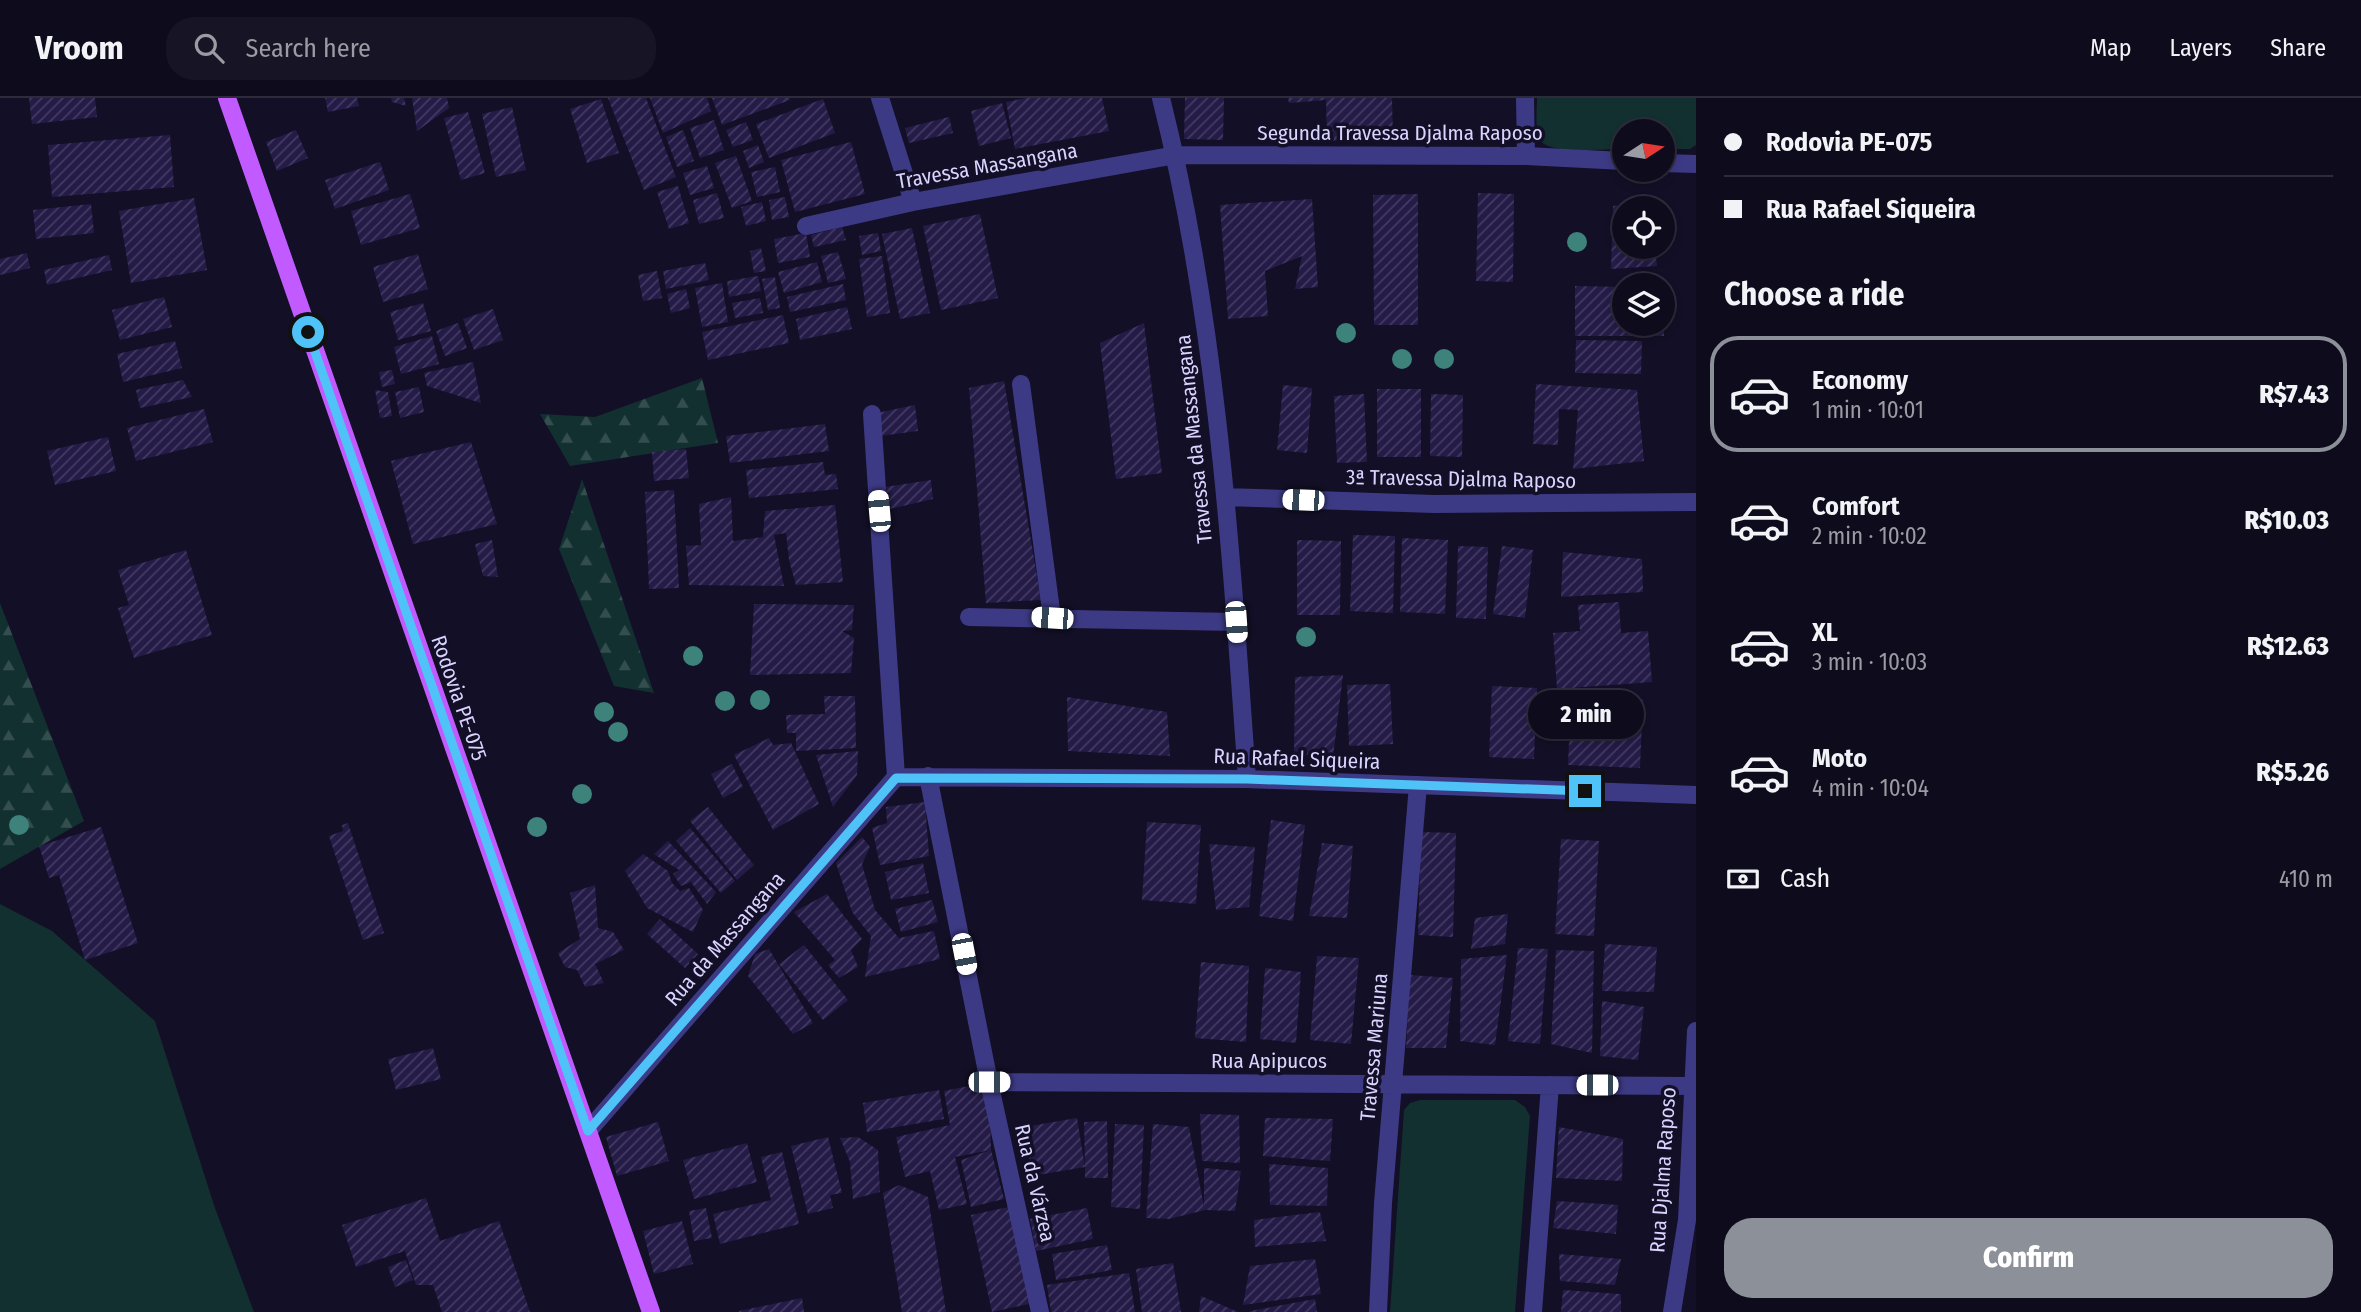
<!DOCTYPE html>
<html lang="en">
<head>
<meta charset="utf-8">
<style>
	:root { --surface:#0e0b1c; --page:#171425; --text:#f1f3f6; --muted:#9b9ba3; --line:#2e2b3b; --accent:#8c9099 }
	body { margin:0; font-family:"Fira Sans Condensed",sans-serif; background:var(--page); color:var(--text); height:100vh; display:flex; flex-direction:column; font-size:26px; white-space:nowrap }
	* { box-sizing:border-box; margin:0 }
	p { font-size:23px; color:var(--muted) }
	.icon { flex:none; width:38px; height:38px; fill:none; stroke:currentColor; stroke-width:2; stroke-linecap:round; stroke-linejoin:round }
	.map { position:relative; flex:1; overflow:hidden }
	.sheet { display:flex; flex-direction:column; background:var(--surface); width:665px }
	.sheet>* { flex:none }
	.hud { display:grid; align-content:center; height:154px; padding:0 28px; background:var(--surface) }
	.needle { width:46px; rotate:78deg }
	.tools { position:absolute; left:1612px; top:21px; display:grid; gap:14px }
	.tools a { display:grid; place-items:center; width:63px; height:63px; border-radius:50%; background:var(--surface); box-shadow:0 4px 10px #0003,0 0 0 2px var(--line); font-size:35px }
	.end { position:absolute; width:32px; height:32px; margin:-16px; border:9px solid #4fc3f7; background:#111; box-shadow:0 0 0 4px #111 }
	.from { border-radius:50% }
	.bubble { position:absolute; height:49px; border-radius:24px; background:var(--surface); box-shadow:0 4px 10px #0003,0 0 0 2px var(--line); font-size:23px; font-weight:800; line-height:49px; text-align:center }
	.car { position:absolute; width:21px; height:42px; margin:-21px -10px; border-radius:9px; box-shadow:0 0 5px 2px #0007; background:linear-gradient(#fff 24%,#345 0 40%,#fff 0 76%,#345 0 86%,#fff 0) }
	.hud b { display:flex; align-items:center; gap:24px; height:66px; font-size:26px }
	.hud b+b { border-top:2px solid var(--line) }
	.hud i { width:18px; height:18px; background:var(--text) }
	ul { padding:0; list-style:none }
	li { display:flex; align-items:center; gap:21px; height:116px; margin:0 14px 10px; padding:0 14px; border:4px solid transparent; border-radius:28px }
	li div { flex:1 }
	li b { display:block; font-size:26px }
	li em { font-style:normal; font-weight:800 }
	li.on { border-color:var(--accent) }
	li>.icon { width:63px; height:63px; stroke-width:1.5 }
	h2 { padding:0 28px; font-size:32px; line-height:84px }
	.pay { display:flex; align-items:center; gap:18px; height:77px; padding:0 28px; font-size:26px }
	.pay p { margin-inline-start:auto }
	.cta { display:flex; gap:14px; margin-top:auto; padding:14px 28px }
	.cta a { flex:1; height:80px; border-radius:28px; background:var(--accent); color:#fff; font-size:28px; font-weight:800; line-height:80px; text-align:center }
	header { display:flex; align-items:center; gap:42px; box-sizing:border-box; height:98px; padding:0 35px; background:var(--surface); border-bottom:2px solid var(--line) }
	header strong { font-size:33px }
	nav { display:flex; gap:38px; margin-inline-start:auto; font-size:24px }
	.search { width:490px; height:63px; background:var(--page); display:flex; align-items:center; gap:18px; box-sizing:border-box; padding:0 24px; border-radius:28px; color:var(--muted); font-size:26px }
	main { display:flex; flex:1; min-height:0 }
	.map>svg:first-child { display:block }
	.green { fill:#12302f }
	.forest { fill:url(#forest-firs) }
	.building { fill:url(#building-hatch) }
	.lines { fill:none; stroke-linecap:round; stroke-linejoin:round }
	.minor { stroke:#3d3a85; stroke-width:18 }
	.major { stroke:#c25bff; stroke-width:18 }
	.tree { fill:#3d827b }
	.route { stroke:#4fc3f7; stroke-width:9 }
	.labels { text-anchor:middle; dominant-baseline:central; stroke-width:7; stroke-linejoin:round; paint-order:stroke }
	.street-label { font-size:21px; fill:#d9d4ff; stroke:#130f26 }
</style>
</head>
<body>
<header>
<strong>Vroom</strong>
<div class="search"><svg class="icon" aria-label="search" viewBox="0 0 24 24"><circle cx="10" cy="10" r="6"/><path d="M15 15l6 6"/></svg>Search here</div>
<nav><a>Map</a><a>Layers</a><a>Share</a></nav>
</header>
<main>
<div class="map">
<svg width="1696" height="1214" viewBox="0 0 1696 1214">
	<defs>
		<pattern id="forest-firs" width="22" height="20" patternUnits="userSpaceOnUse" patternTransform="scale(1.75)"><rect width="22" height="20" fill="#12302f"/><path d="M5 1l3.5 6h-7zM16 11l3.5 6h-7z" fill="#344d4e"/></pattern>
		<pattern id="building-hatch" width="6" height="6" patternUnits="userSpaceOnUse" patternTransform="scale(1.75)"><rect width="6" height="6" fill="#241b47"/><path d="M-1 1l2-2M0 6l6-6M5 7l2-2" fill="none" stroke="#433b63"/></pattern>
	</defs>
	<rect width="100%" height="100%" fill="#130f26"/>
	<path class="green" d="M1537 0H1696V47L1690 51H1663L1662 33H1624V51C1607 51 1552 56 1542 44 1534 33 1537 13 1537 0Z
		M0 806 52 833 155 923 215 1110 254 1214H0Z
		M1420 1002H1515L1525 1009 1530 1018 1515 1214H1390L1404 1012 1410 1005Z"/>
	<path class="forest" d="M702 280 718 345 570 368 540 316 595 319Z
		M582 381 654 595 614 588 559 451Z
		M0 505 84 723 0 771Z"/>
	<path class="building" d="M29 0H95L97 19 32 26Z
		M325 0H357L359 8 328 14Z
		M391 0H404L406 8 392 4Z
		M412 0H447L449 10 417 33Z
		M608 0H646L676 79 644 92Z
		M650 0H707L711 13 663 35Z
		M712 0H790V2L722 27Z
		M1027 0H1102L1109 33 1015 51 1006 4Z
		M1185 0H1224L1223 42 1184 41Z
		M1288 0H1392L1393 41 1327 43 1326 2 1289 5Z
		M601 1 619 55 587 65 570 11Z
		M823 1 835 35 769 60 756 26Z
		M1002 5 1011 40 979 48 971 13Z
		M512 9 526 72 496 79 482 16Z
		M468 14 485 75 461 82 444 20Z
		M949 19 953 35 909 45 905 30Z
		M714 22 724 52 700 60 690 30Z
		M746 24 753 42 733 49 726 32Z
		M296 32 308 60 277 73 266 44Z
		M683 32 694 63 677 69 666 39Z
		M170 37 174 89 52 99 48 47Z
		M851 44 865 96 795 114 781 62Z
		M758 47 764 64 749 70 743 53Z
		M736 58 752 103 732 110 715 65Z
		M380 64 389 92 335 111 325 82Z
		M707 68 714 90 690 97 683 75Z
		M775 69 780 94 757 99 751 74Z
		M678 88 689 125 669 131 657 94Z
		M717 95 724 120 699 126 693 102Z
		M1478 95 1514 96 1513 184 1476 183Z
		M410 96 420 130 361 147 351 113Z
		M1418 96V227H1374L1373 97Z
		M785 99 789 119 772 122 769 102Z
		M194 100 207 172 131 185 119 113Z
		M1312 101 1318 189 1295 191 1302 158 1265 173 1268 218 1228 221 1220 107Z
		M1651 103 1652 110H1624V149H1655L1657 168 1611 171 1613 108Z
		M762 104 766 123 746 128 741 109Z
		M91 106 94 135 36 141 33 112Z
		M980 116 998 200 941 212 923 128Z
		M842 129 846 142 814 149 811 137Z
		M912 130 930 215 900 221 882 136Z
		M806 135 810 159 778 165 774 141Z
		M878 135 881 153 862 157 859 138Z
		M761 150 766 173 754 175 750 153Z
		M838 154 846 181 828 185 821 158Z
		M27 155 30 170 0 177V161Z
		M418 156 428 191 383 204 373 169Z
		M109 157 112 172 47 187 44 172Z
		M882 158 890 215 867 219 859 161Z
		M817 164 822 184 784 195 778 174Z
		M705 165 709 182 666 191 663 173Z
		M657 173 662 200 643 203 638 177Z
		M758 178 761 193 729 199 727 183Z
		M775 179 780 210 768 212 762 181Z
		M722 185 728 224 702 229 695 190Z
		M843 186 846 202 790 214 787 199Z
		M1575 188 1624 189V226H1664V238H1575Z
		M686 191 690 210 671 215 667 196Z
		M164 199 172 229 120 242 112 212Z
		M760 200 763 215 735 220 732 205Z
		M423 205 431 233 398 242 390 214Z
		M847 209 852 231 800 242 796 221Z
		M493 211 503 242 474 252 463 221Z
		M783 217 789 245 708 262 702 234Z
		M458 225 467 250 445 258 436 233Z
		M1144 225 1162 375 1116 381 1100 245Z
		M432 238 439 266 401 276 394 249Z
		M1576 242 1642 243 1641 276 1575 275Z
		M175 243 182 270 123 284 117 256Z
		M473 264 481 305 427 288 424 275Z
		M392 272 395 286 382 289 379 274Z
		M183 282 192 299 140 310 136 292Z
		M1004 283 1041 502 986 505 969 290Z
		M1536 286 1637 292 1644 363 1573 371 1578 312 1559 311 1558 347 1533 346Z
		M1283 287 1312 290 1307 355 1277 352Z
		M419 289 424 314 400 320 395 294Z
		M1377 291H1421V359H1377Z
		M375 292 388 294 392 318 380 320Z
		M1364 296 1367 364 1337 365 1334 298Z
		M1431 296 1463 297 1462 359 1430 358Z
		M915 307 918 333 880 338 872 316Z
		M204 311 213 344 136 363 127 330Z
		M825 326 829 353 730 365 726 338Z
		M108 339 116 373 55 387 47 353Z
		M471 344 497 426 413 446 391 363Z
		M686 351 689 380 654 383 652 354Z
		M823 364 825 377 836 376 838 391 749 400 746 372Z
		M931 382 933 401 890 411 885 389Z
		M674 392 679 490 649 491 645 394Z
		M731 399 733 443 763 439 765 413 835 407 843 484 796 487 789 462 786 435 774 437 784 488 689 487 686 448 701 447 699 406Z
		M1353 437 1395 438 1393 515 1350 513Z
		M1402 440 1448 442 1445 516 1400 514Z
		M492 442 498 479 483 478 475 446Z
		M1297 442 1341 443 1340 517H1297Z
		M1458 448 1488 449 1486 521 1456 520Z
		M1502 448 1533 452 1525 520 1493 516Z
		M186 452 212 537 134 560 118 510 129 507 118 472Z
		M1563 454 1642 461 1643 494 1561 499Z
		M1619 504 1621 535 1648 533 1652 584 1557 591 1553 535 1580 533 1578 507Z
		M754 506 854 507 852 532 842 533 854 540 851 575 750 577Z
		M1343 577 1333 659 1294 656 1295 579Z
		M1390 586 1393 646 1349 648 1347 587Z
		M1492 588 1537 590 1534 661 1489 659Z
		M824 598H855L856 650 796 653V635H787L786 617 825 616Z
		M1571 598 1643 601 1640 670 1568 667Z
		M1067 599 1167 614 1170 658 1068 653Z
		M769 640 773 647 791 645 819 706 773 732 734 657Z
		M858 653 857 677 833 709 816 657Z
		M732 666 743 689 723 700 711 676Z
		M925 704 929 758 880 767 872 730 887 725 886 709Z
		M708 709 754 767 737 782 690 723Z
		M1271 722 1305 727 1293 823 1259 818Z
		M1147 724 1201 727 1196 806 1142 802Z
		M348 725 384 835 363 842 329 738 343 733 342 727Z
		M101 729 138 845 85 862 59 777 49 780 39 748Z
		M690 730 735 783 721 795 676 743Z
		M1421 734 1456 735 1453 839 1418 837Z
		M862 739 870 749 862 766 875 812 899 840 934 833 940 861 865 879 871 838 852 814 836 765Z
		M1561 741 1599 743 1594 838 1555 836Z
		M668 743 716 794 707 806 691 784 681 788 673 776 679 772 654 756Z
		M1322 745 1353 748 1347 820 1309 818Z
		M1209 746 1255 749 1249 809 1216 812Z
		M643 756 668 773 672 785 680 793 689 790 703 812 693 834 647 810 625 773Z
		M923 765 929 795 891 802 885 774Z
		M595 787 598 830 613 834 624 852 595 866 604 885 585 889 577 872 565 869 558 855 580 841 570 795Z
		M827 796 862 841 851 852 858 869 839 880 828 867 835 862 794 814Z
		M932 802 938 824 901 834 895 811Z
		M1508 816 1505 846 1471 851 1475 820Z
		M660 821 698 856 685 870 647 836Z
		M1605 846 1657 849 1654 894 1602 893Z
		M804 847 848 902 823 922 779 866Z
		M1518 850 1548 851 1540 946 1508 943Z
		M769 851 813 925 793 936 748 878 755 856Z
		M1556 852 1594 853 1592 955 1551 946Z
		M1507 857 1495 947 1460 943 1461 861Z
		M1317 858 1359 860 1351 946 1310 942Z
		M1201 864 1249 868 1246 944 1195 940Z
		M1265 870 1301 874 1296 945 1260 941Z
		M1410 877 1453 880 1446 950H1406Z
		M1602 903 1644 909 1638 962 1600 958Z
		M433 950 441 981 396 992 388 961Z
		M989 984 991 1052 955 1059 967 1106 939 1112 930 1073 905 1079 896 1039 950 1027 944 993Z
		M939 992 944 1021 867 1034 863 1005Z
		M1200 1016 1239 1017 1240 1065 1202 1063Z
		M1077 1020 1085 1069 1084 1024 1107 1023 1108 1080H1085V1069L1032 1078 1024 1029Z
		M1265 1020 1333 1021 1330 1063 1263 1058Z
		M658 1024 669 1063 617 1078 606 1039Z
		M1115 1026 1144 1027 1140 1111 1111 1109Z
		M1153 1026 1189 1029 1204 1109V1070L1241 1073 1235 1113 1205 1112 1169 1121 1146 1120Z
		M1559 1029 1623 1041 1622 1083 1556 1080Z
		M828 1039 842 1095 830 1097 833 1110 808 1116 791 1048Z
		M858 1039 878 1052 880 1094 853 1101 850 1064 840 1040Z
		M747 1045 757 1084 694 1101 683 1062Z
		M991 1052 1004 1101 971 1109 961 1062Z
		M782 1054 799 1126 720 1146 713 1116 771 1102 761 1059Z
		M1269 1066 1328 1070 1327 1108 1270 1107Z
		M899 1087 928 1099 946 1214H902L883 1095Z
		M426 1100 440 1143 499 1123 530 1214H442L433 1187H416L405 1153 356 1169 342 1127Z
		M1557 1103 1618 1107 1616 1136 1553 1130Z
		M1018 1107 1038 1204 992 1214 971 1117Z
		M706 1110 712 1140 694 1143 689 1113Z
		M1087 1110 1093 1141 1036 1153 1030 1121Z
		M1320 1114 1326 1143 1255 1149 1254 1122Z
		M682 1123 693 1166 654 1176 643 1133Z
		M1107 1147 1112 1172 1056 1182 1052 1156Z
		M1559 1156 1621 1161 1615 1187 1560 1183Z
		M1315 1161 1321 1196 1243 1207 1250 1168Z
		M406 1162 413 1182 395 1189 388 1169Z
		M1173 1165 1181 1214H1142L1136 1171Z
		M1129 1175 1135 1214H1051L1047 1187Z
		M1563 1192 1621 1196V1214H1561Z
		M1201 1198 1238 1214H1199Z
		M802 1200 804 1214H739V1213Z
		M1315 1201 1317 1214H1250V1213Z"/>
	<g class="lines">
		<path class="minor" d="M880 0 913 104
			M1161 0C1217 222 1231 454 1247 681
			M1525 0 1526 58
			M1662 65 1696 66
			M806 128 913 104 1176 57 1526 58 1624 63
			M1021 286 1052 520
			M872 316 896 679
			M1225 399 1434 406 1696 404
			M969 519 1236 524
			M928 678 989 984 1040 1214
			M896 679 1247 681 1696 697
			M989 984 1691 988
			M588 1033 896 679
			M1378 1214 1383 1105 1418 687
			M1533 1214 1550 987
			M1672 1214 1687 1122 1696 933"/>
		<path class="major" d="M227 0 651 1214"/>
	</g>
	<g class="tree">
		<circle cx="1577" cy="144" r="10"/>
		<circle cx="1346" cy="235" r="10"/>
		<circle cx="1402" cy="261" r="10"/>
		<circle cx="1444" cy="261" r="10"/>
		<circle cx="1306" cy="539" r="10"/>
		<circle cx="693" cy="558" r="10"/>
		<circle cx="760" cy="602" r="10"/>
		<circle cx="725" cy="603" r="10"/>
		<circle cx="604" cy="614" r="10"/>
		<circle cx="618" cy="634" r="10"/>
		<circle cx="582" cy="696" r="10"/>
		<circle cx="19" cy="727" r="10"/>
		<circle cx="537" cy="729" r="10"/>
	</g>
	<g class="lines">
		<path class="route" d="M308 234 588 1033 896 680 1247 681 1585 693"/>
	</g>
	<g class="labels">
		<g class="street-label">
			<text x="1400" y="35">Segunda Travessa Djalma Raposo</text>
			<text transform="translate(987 68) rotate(-10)">Travessa Massangana</text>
			<text transform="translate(1194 341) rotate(-96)">Travessa da Massangana</text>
			<text transform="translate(1461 381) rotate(1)">3ª Travessa Djalma Raposo</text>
			<text transform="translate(459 600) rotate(71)">Rodovia PE-075</text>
			<text transform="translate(1297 661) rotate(2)">Rua Rafael Siqueira</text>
			<text transform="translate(725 841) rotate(-49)">Rua da Massangana</text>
			<text transform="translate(1374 949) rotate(-85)">Travessa Mariuna</text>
			<text x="1269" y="963">Rua Apipucos</text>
			<text transform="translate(1663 1072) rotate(-86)">Rua Djalma Raposo</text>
			<text transform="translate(1035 1085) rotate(77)">Rua da Várzea</text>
		</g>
	</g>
</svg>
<div class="tools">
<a><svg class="needle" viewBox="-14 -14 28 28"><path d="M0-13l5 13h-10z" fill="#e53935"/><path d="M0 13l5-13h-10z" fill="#9b9ba3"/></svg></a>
<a><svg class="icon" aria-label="locate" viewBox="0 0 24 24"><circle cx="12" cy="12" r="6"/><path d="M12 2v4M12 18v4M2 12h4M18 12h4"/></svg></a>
<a><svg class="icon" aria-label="layers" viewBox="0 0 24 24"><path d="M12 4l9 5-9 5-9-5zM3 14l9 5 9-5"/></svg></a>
</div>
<i class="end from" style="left:308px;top:234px"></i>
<i class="end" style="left:1585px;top:693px"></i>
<div class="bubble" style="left:1528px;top:592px;width:116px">2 min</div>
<i class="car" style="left:1303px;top:402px;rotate:272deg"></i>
<i class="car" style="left:879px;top:413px;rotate:355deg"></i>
<i class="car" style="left:1052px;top:520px;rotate:274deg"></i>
<i class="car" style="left:1236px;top:524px;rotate:176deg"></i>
<i class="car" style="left:964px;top:856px;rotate:169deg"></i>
<i class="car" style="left:989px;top:984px;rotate:90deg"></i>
<i class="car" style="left:1597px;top:987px;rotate:270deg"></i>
</div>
<section class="sheet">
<div class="hud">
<b><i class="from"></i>Rodovia PE-075</b>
<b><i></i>Rua Rafael Siqueira</b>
</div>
<h2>Choose a ride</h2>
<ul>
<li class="on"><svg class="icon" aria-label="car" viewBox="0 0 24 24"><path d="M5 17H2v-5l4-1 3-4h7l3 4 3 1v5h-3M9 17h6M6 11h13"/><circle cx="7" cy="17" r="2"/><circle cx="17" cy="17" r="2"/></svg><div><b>Economy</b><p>1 min · 10:01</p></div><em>R$7.43</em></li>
<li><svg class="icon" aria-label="car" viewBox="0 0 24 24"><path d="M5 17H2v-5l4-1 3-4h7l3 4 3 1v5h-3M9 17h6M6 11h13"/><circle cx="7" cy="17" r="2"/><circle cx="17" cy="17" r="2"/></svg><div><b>Comfort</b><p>2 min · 10:02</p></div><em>R$10.03</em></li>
<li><svg class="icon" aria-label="car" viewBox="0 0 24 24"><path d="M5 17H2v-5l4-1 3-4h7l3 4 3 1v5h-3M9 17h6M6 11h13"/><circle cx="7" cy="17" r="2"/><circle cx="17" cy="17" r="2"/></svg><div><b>XL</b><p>3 min · 10:03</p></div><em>R$12.63</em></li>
<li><svg class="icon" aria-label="car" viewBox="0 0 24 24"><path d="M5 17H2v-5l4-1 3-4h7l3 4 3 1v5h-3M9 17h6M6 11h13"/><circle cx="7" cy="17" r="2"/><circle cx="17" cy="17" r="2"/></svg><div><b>Moto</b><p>4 min · 10:04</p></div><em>R$5.26</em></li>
</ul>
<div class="pay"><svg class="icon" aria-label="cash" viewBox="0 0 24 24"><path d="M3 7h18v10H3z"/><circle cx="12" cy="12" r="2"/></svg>Cash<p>410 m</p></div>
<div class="cta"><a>Confirm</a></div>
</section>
</main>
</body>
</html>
